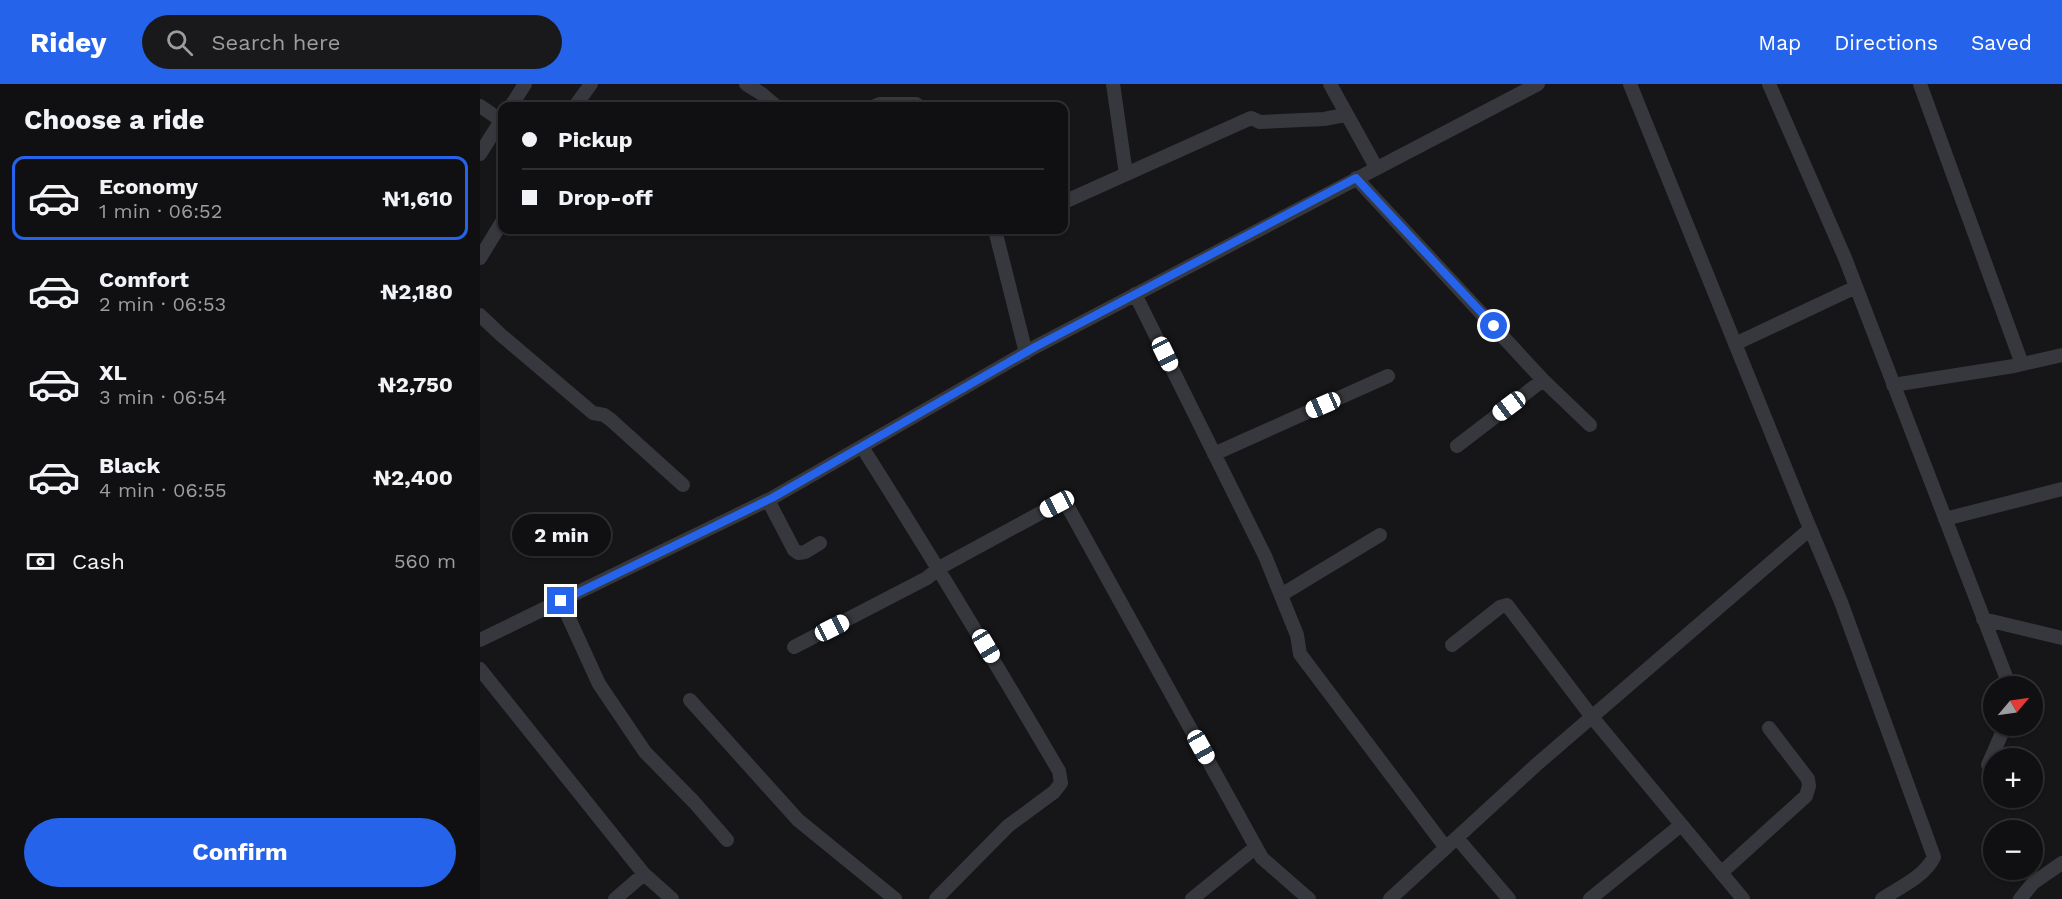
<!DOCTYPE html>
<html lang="en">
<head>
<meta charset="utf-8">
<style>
	:root { --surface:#101012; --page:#19191b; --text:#f1f3f6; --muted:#9c9d9f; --line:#303032; --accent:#2563eb }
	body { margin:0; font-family:"Work Sans",sans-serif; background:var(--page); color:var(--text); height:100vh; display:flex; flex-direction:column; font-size:22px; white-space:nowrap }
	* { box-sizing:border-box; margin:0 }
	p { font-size:20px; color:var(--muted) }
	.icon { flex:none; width:33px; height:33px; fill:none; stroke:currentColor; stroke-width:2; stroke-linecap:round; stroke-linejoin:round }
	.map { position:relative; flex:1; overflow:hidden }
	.details { display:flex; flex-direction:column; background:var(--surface); width:480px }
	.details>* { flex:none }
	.top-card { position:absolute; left:18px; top:18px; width:570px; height:132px; border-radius:12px; box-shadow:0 2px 4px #0004,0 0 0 2px var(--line); display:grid; align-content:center; height:132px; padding:0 24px; background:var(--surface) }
	.needle { width:39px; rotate:61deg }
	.controls { position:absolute; left:1503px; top:592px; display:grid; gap:12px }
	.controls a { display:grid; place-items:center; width:60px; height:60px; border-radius:50%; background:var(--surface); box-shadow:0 2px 4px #0004,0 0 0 2px var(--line); font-size:30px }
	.end { position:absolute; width:27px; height:27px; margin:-14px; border:8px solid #2563eb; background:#fff; box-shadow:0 0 0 3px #fff }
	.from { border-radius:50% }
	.bubble { position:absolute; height:42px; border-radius:21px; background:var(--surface); box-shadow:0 2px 4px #0004,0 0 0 2px var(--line); font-size:20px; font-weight:700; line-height:42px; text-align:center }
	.car { position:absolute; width:18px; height:36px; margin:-18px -9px; border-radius:8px; box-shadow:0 0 4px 2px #0007; background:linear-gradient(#fff 24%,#345 0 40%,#fff 0 76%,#345 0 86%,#fff 0) }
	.top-card b { display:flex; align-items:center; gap:21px; height:57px; font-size:22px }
	.top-card b+b { border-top:2px solid var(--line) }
	.top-card i { width:15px; height:15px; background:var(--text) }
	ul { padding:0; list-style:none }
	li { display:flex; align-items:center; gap:18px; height:84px; margin:0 12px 9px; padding:0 12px; border:3px solid transparent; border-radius:12px }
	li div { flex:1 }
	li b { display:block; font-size:22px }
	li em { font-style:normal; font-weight:700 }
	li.on { border-color:var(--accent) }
	li>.icon { width:54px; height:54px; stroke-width:1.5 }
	h2 { padding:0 24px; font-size:27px; line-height:72px }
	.pay { display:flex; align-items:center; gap:15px; height:66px; padding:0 24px; font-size:22px }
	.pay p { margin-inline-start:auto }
	.action { display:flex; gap:12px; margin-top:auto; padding:12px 24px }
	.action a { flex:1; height:69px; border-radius:36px; background:var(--accent); color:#fff; font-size:24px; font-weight:700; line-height:69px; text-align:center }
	header { display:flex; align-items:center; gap:36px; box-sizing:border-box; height:84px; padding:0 30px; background:var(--accent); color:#fff }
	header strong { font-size:28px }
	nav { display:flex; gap:33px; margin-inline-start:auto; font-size:21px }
	.search { width:420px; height:54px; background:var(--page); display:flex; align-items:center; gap:15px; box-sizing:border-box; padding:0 21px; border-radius:33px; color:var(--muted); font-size:22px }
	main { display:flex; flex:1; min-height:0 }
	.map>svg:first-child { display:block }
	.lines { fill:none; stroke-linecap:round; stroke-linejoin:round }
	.minor { stroke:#37383d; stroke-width:14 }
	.route { stroke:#2563eb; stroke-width:8 }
</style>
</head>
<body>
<header>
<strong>Ridey</strong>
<div class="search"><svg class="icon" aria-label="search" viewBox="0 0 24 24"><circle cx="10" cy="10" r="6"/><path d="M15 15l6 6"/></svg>Search here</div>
<nav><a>Map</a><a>Directions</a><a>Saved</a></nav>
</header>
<main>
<section class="details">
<h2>Choose a ride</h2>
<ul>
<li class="on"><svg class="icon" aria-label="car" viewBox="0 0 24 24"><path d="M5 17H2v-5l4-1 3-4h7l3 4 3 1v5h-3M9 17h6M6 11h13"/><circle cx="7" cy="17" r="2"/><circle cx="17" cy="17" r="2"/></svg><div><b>Economy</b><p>1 min · 06:52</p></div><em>₦1,610</em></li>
<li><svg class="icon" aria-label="car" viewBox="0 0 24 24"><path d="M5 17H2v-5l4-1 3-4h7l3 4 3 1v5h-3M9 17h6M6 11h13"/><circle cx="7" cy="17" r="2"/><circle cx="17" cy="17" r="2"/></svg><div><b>Comfort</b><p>2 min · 06:53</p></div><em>₦2,180</em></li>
<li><svg class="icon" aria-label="car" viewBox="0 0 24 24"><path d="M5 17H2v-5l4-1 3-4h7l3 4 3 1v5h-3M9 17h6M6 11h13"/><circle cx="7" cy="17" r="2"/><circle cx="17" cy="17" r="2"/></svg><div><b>XL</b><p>3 min · 06:54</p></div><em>₦2,750</em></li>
<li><svg class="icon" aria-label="car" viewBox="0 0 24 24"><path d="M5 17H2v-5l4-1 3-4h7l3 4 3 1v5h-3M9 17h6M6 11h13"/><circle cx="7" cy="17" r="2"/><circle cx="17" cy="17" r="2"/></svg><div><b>Black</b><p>4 min · 06:55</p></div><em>₦2,400</em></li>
</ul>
<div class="pay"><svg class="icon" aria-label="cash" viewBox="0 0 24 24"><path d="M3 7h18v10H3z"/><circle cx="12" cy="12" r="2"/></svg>Cash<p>560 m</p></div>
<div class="action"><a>Confirm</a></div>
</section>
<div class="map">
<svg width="1582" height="815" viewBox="0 0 1582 815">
	<rect width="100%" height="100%" fill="#161618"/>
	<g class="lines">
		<path class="minor" d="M266 0 282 10 296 22
			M633 0 646 90
			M850 0 896 83
			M1150 0 1322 425 1361 518 1454 773C1444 793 1420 803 1402 815
			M1289 0 1365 174 1530 603
			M1440 0 1542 280
			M0 22 22 37
			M31 22 45 0
			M95 22 111 0
			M395 22 400 20H436L439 22
			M0 70 22 35
			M876 94 1063 296 1110 341
			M584 118 771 34 780 38 844 35 865 31
			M515 146 546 269
			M0 174 22 138
			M655 210 785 472 817 551 820 570 966 764
			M0 231 21 251 113 329 124 331 131 336 203 401
			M1255 260 1376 203
			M1413 301 1534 282 1582 271
			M977 362 1063 296
			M382 363C450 470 515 578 579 687L581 699 574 708 528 742 456 815
			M734 370 908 292
			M288 416 314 466 318 469 325 468 340 459
			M1465 435 1582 405
			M801 511 900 451
			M81 517 119 600 165 668 214 718 247 756
			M1503 535 1582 554
			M0 556 292 414 555 263 1058 0
			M972 561 1020 523 1027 521 1112 633 1263 815
			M314 563 447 494 459 484 577 420 583 419 588 423 782 774 829 815
			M0 585 164 790 192 815
			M210 616 318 736 415 815
			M1508 681 1525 642
			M977 754 1029 815
			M1241 789 1326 712 1329 702 1328 695 1289 644
			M135 815 164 790
			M712 815 776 763
			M910 815 1056 681 1330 445
			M1110 815 1201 741
			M1540 815 1553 799 1582 779"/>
	</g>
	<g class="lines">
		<path class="route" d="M81 517 292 414 555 263 876 94 1014 242"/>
	</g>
</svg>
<div class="controls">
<a><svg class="needle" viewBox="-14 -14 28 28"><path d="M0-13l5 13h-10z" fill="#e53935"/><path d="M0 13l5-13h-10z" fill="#9c9d9f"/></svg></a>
<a>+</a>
<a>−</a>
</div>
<i class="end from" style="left:1014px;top:242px"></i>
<i class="end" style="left:81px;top:517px"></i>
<div class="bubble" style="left:32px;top:430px;width:99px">2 min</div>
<i class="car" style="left:685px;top:270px;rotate:154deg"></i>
<i class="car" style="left:843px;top:321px;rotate:246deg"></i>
<i class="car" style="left:1029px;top:322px;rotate:233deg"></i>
<i class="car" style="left:577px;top:420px;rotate:242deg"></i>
<i class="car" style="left:352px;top:544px;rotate:63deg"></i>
<i class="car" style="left:506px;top:562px;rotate:149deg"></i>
<i class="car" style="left:721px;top:663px;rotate:151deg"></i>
<div class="top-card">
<b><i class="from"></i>Pickup</b>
<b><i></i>Drop-off</b>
</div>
</div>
</main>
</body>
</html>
